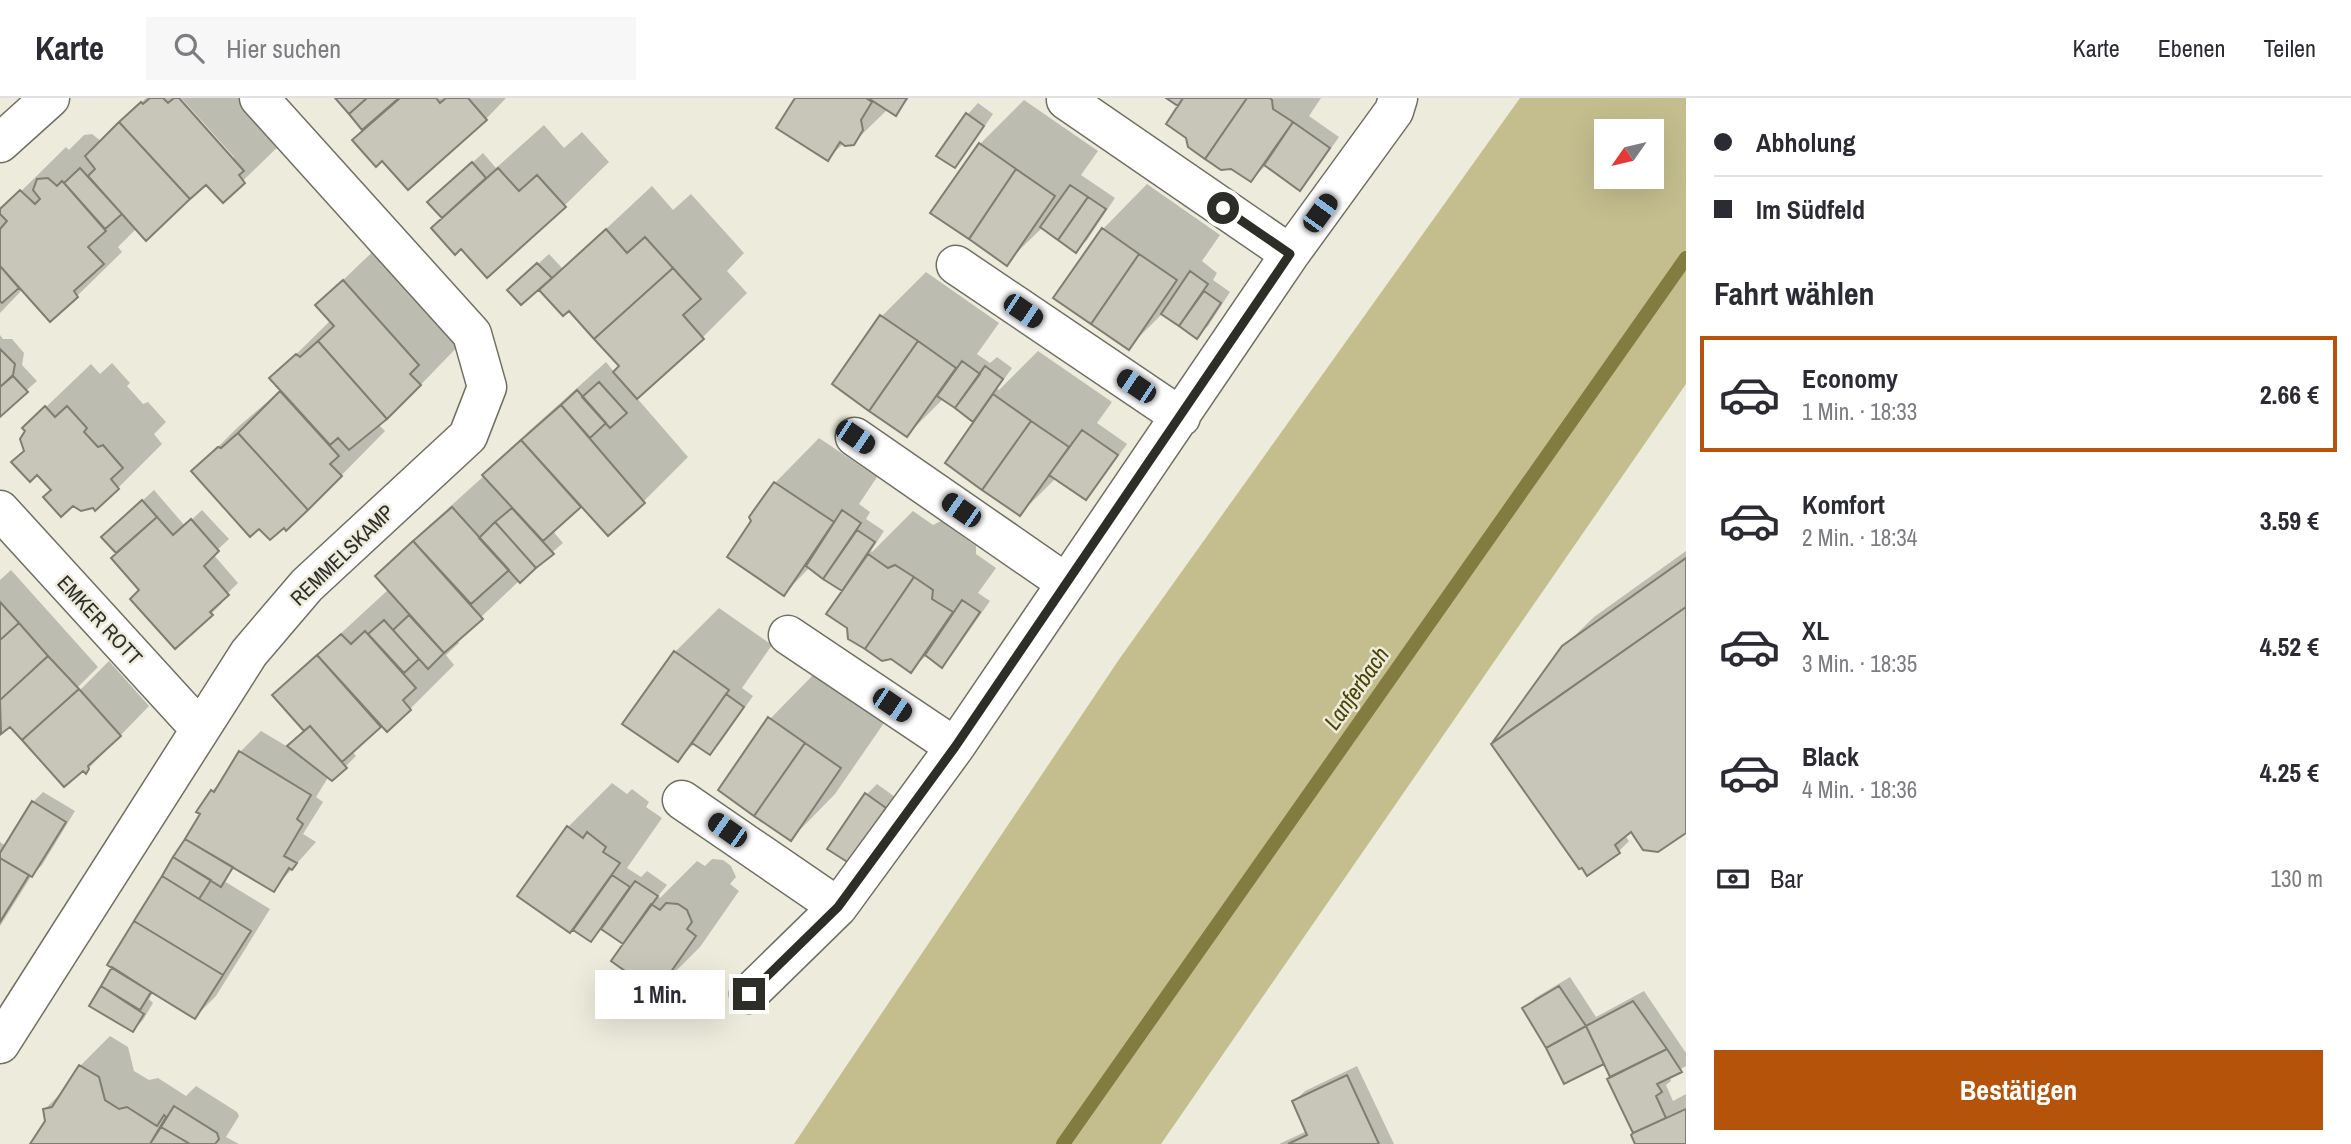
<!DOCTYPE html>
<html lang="de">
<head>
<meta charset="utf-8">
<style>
	:root { --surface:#fff; --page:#f7f7f7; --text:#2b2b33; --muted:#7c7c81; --line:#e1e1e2; --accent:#b45309 }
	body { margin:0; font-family:"Archivo Narrow",sans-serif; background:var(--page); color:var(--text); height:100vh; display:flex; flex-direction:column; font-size:26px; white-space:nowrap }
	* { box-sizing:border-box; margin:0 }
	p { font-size:23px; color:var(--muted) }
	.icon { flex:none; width:38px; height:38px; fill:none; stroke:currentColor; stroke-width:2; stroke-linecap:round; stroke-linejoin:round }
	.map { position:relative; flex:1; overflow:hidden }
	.drawer { display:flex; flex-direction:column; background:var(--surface); width:665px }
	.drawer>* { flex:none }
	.banner { display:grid; align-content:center; height:154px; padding:0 28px; background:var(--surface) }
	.needle { width:46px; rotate:236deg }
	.buttons { position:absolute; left:1594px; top:21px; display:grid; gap:14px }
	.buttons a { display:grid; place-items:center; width:70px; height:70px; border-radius:0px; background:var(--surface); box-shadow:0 7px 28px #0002; font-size:35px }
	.end { position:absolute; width:32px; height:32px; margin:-16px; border:9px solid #2e2e28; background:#fff; box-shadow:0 0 0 4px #fff }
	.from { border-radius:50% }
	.bubble { position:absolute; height:49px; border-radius:0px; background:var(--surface); box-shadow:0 7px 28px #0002; font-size:23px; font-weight:700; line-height:49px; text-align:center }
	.car { position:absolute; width:21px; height:42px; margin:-21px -10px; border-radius:9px; box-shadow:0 0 5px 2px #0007; background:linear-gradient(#222 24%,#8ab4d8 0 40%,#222 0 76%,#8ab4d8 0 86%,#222 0) }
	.banner b { display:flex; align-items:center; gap:24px; height:66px; font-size:26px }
	.banner b+b { border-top:2px solid var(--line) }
	.banner i { width:18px; height:18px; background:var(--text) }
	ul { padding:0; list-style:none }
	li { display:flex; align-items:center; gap:21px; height:116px; margin:0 14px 10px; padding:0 14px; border:4px solid transparent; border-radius:0px }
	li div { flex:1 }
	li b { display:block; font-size:26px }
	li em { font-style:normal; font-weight:700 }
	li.selected { border-color:var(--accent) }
	li>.icon { width:63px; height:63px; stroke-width:1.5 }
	h2 { padding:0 28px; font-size:32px; line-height:84px }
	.pay { display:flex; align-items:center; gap:18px; height:77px; padding:0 28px; font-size:26px }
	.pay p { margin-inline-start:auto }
	.action { display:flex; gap:14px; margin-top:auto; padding:14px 28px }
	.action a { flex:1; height:80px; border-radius:0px; background:var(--accent); color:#fff; font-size:28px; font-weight:700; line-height:80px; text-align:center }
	header { display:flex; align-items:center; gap:42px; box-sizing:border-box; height:98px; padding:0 35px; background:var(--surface); border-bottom:2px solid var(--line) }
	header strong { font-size:33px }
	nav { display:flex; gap:38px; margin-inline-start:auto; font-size:24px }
	.search { width:490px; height:63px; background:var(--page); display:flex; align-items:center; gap:18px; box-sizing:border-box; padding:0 24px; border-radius:0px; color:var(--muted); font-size:26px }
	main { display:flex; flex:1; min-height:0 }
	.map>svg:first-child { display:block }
	.green { fill:#c4be8e; fill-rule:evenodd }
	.shadow { fill:#0003 }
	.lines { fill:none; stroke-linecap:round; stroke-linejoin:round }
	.stream { stroke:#837c40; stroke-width:14 }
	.building { fill:#c8c6b8; stroke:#7f7e71; stroke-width:2 }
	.minor-casing { stroke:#706f62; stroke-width:41 }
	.minor { stroke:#fff; stroke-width:38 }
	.route { stroke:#2e2e28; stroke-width:9 }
	.labels { text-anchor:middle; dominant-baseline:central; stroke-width:5; stroke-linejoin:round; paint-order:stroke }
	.street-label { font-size:21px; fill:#2e2e28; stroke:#edebdc }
	.water-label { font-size:23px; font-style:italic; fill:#494200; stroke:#edebdc }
</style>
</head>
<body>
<header>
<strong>Karte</strong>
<div class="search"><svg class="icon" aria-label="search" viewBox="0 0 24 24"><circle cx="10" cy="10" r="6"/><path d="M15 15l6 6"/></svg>Hier suchen</div>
<nav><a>Karte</a><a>Ebenen</a><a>Teilen</a></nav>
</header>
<main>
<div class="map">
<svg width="1686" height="1046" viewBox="0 0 1686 1046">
	<rect width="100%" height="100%" fill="#edebdc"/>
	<path class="green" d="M1520 0H1686V286L1161 1046H794L1120 560ZM1652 33V79H1606V33Z"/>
	<path class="shadow" d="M146 0H176L232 62 234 59 181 0H263L288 39 223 102 206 84 137 130 118 149 122 154 77 198 23 191 0 215V110L2 112 66 49 69 52 84 37 92 36 102 44Z
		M337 0H506L486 21 365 32Z
		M798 0H909L896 16 888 11 853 45H844L827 61Z
		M1185 0H1321L1309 18 1339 39 1310 80 1300 90 1266 67 1251 82Z
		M1024 2 1098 53 1081 77 1115 100 1087 142 1076 152 1043 129 1006 165 980 46Z
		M978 5 993 16 965 57 955 68 939 57 968 16Z
		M544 27 564 50 582 34 609 64 564 108 444 120 429 104 483 55 496 70Z
		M1147 86 1220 137 1202 163 1217 175 1213 182 1230 194 1208 228 1197 238 1163 215 1128 250 1103 131Z
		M652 88 673 112 691 96 744 155 727 173 747 195 703 239 636 299 688 359 643 404 581 407 552 432 563 445 520 482 457 542 459 545 446 557 454 567 410 611 382 626 352 653 356 658 346 668 332 681 329 678 316 699 323 704 303 736 316 744 273 792 235 769 224 783 270 811 216 898 195 919 154 893 149 901 153 905 143 922 133 932 91 907 202 715 212 693 224 681 240 654 261 633 288 649 306 632 274 597 389 491 377 478 422 434 485 377 529 333 606 264 615 275 622 269 548 181 520 182 549 156 563 171Z
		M388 139 464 242 407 301 379 327 385 333 328 391 194 373 238 329 281 292 272 280 331 222 317 207Z
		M926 174 999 225 977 256 990 265 997 259 1012 270 997 291 999 292 1038 253 1112 304 1097 325 1127 346 1096 389 1086 400 1056 380 1020 416 979 315 973 321 944 300 907 337 834 286 882 218Z
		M0 237 3 241H12L24 255 22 267 37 283 0 316Z
		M112 265 130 285 127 288 143 306 148 304 166 324 154 336 162 346 118 390 53 392 26 353 27 332 24 330 91 266 100 276Z
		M819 340 877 379 859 406 870 414 866 421 884 433 871 453 872 454 913 413 933 427 941 423 959 436 976 448V456L996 470 978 495 990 503 952 557 942 568 927 557 911 572 848 484 841 491 810 469 784 496 775 385Z
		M154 392 185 428 202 412 229 441 213 456 238 485 220 503 222 505 212 515 175 548 118 455 103 439Z
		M1686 453V733L1631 732 1625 737 1629 743 1619 753 1493 647 1503 637 1563 549 1594 519Z
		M11 472 98 569 77 590V595L109 563 149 608 86 673 10 626 0 633V482Z
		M719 510 772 547 742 590 753 598 720 645 710 655 695 645 678 662 675 554Z
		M814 576 884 625 835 696 791 741 770 621Z
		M612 685 627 696 632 691 649 704 646 709 662 720 627 770 641 779 647 773 667 787 658 798 660 800 697 763 705 768 712 761 723 762 731 768 736 779 730 786 739 793 700 849 656 893 625 846 603 830 591 842 573 830 568 729Z
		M877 686 895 699 859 753 867 696Z
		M43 694 75 713 42 767 32 777 0 828V744L6 748 33 704Z
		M1570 879 1596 919 1644 893 1686 955V968L1669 978 1671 983 1666 987 1673 1003 1686 996V1046H1637L1633 1037 1640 1030 1609 981 1611 979 1605 963 1525 910 1535 900Z
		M110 938 128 949 134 973 149 982 158 980 186 998 196 988 237 1014 239 1018 226 1039 239 1046H33L47 1024 45 1011 66 990 80 968Z
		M1357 968 1394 1046H1279L1307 1033 1294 1003 1305 993Z"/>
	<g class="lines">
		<path class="stream" d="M1063 1046 1686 160"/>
	</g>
	<path class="building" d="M150 0H163L168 5 174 0H179L244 73 239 77 245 85 223 105 206 87 190 101 119 24 141 4 143 6Z
		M335 0H367L349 16Z
		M367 0H399L362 32 349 16Z
		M400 0H436L440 5 446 0H468L487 22 408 92 382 63 376 69 352 42Z
		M795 0H866L872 4 861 22 863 32 854 47 845 48 840 44 828 63 776 30Z
		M868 0H907L896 18Z
		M1166 0H1183L1178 8Z
		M1183 0H1247L1205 61 1188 49 1186 40 1166 26Z
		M1247 0H1270L1272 2 1273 11 1293 24 1251 84 1231 71 1221 72 1205 61Z
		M966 15 984 28 955 70 936 58Z
		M119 24 190 101 146 143 88 78 95 71 85 58Z
		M1293 24 1330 50 1300 93 1264 67Z
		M979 45 1016 71 969 141 930 115Z
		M472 64 486 80 442 120 427 104Z
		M80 70 122 116 105 131 64 85Z
		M498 70 519 93 537 77 566 109 487 180 461 151 455 157 431 130Z
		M1016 71 1055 98 1007 168 969 141Z
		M48 80 57 88 62 83 64 85 106 133 88 149 104 166 74 193 78 199 50 224 0 168V131L7 123 0 116V111L20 92 35 106 40 101 33 92 37 81Z
		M1070 87 1088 99 1058 142 1040 129Z
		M1088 99 1106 111 1076 155 1058 142Z
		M1102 130 1139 156 1091 226 1053 200Z
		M606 131 627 155 645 139 673 170 594 241 569 213 563 218 539 192Z
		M1139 156 1177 182 1129 252 1091 226Z
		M537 165 552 180 521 207 507 192Z
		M0 168 19 190 2 205 0 203Z
		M673 170 701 201 683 217 704 241 637 301 613 274 619 268 594 241Z
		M1190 173 1208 186 1179 228 1161 216Z
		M343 182 419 267 410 276 421 287 387 321 318 243 334 228 315 207Z
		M1204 193 1221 205 1197 241 1179 228Z
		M880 217 918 243 869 313 832 286Z
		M318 243 387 321 349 352 338 340 330 347 269 280 296 256 300 259Z
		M918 243 956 270 907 339 869 313Z
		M0 251 15 266 13 277 0 289Z
		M962 263 980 276 955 310 937 298Z
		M985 268 1003 281 973 324 955 310Z
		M13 278 28 294 0 319V289Z
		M599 284 627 315 610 330 582 299Z
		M577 292 606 325 590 340 561 307Z
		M280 293 339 358 330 366 342 378 308 412 238 335Z
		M993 296 1031 323 982 392 945 365Z
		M561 307 645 405 608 438 521 342Z
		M45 308 55 319 67 308 87 330 84 334 98 349 103 347 123 370 111 381 119 391 95 413 93 410 81 413 73 408 61 419 43 399 51 392 37 377 30 384 11 364 24 353 20 341 25 333 22 330Z
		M1031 323 1069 349 1020 418 982 392Z
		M1082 332 1118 357 1086 402 1049 377Z
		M238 335 308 412 286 433 284 430 270 442 259 431 250 439 191 373 218 349 221 350Z
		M521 342 581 409 543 443 482 377Z
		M774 384 834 424 784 498 727 459 751 423 749 419Z
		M142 402 157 419 116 455 101 439Z
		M452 409 509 472 471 506 413 443Z
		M512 410 554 456 536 470 495 424Z
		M842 412 861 425 823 481 806 468Z
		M157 419 173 437 191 421 219 453 204 468 229 497 210 514 213 517 175 551 130 501 139 492 111 460Z
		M495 424 536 470 520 485 479 440Z
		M857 432 875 444 842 493 823 481Z
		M413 443 483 521 444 555 375 478Z
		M868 456 888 470 895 467 914 479 865 551 848 541 847 530 826 516Z
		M1686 460V509L1492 645 1562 548Z
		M914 479 933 492 932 501 953 514 911 575 891 561 882 563 865 551Z
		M962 502 980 514 942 570 925 557Z
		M0 504 19 525 0 542Z
		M1686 509V735L1658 754 1643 752 1631 734 1615 747 1620 755 1587 778 1582 770 1579 771 1491 646Z
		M409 517 444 555 428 571 393 532Z
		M384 522 419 561 404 575 368 536Z
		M19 525 48 558 0 602V542Z
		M365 533 416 590 403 602 411 612 387 634 317 557 341 536 351 546Z
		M674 553 729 592 678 664 622 626Z
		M317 557 381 629 342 664 310 628 304 633 272 597Z
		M48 558 79 591 22 642 10 629 1 636 0 602Z
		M79 591 121 638 88 668 89 671 86 676 83 673 64 689 22 642Z
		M726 596 744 609 710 657 692 645Z
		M768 619 805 645 754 718 718 692Z
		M310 628 347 670 332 683 287 648Z
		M805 645 841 670 791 743 754 718Z
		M239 653 311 697 297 721 303 726 284 758 297 765 292 772 289 770 274 794 185 741 200 716 196 714 211 692 214 694Z
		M865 695 886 710 849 765 827 751Z
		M32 703 66 724 32 779 0 760V755Z
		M567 728 583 740 587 734 606 749 603 754 620 765 570 835 517 798Z
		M185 741 233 769 221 789 173 759Z
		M173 759 211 782 199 801 162 778Z
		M0 760 29 777 0 824Z
		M612 777 630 789 591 844 573 832Z
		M162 778 251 833 223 877 134 823Z
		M635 783 658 798 623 846 601 831Z
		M666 805 678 806 687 812 692 824 687 831 696 838 656 895 611 863 651 806 660 812Z
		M134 823 223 877 195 921 107 867Z
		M112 869 151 894 140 912 101 888Z
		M101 888 144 916 133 934 89 908Z
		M1559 888 1586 928 1546 950 1522 910Z
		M1633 903 1667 951 1610 979 1586 928Z
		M1586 928 1604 966 1564 986 1546 950Z
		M1667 951 1682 974 1657 986 1662 994 1656 998 1666 1020 1633 1035 1607 981Z
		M79 967 99 979 105 1002 119 1011 127 1009 157 1028 164 1017 166 1019 150 1046H30L45 1023 43 1011 52 1009Z
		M1347 977 1379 1046H1288L1307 1037 1292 1003Z
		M174 1008 217 1035 219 1041 215 1046H190L161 1029Z
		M1686 1011V1046H1635L1631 1037 1633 1035Z
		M161 1029 190 1046H150Z"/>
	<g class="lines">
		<defs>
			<path id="minor" d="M1066 2 1290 156
				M0 45 50 0
				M956 167 1181 319
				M855 339 1066 485
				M0 412 200 631
				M788 537 955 649
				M682 702 838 809
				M749 896 838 809 955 649 1290 156 1394 13 1398 0
				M0 946 249 555 307 487 468 338 487 289 472 236 259 0"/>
		</defs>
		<use href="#minor" class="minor-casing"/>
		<use href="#minor" class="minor"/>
	</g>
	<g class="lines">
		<path class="route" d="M749 896 838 809 882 749 955 649 1290 156 1223 110"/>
	</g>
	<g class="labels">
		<g class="street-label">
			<text transform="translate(342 457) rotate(-44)">REMMELSKAMP</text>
			<text transform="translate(100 522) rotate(47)">EMKER ROTT</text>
		</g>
		<g class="water-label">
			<text transform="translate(1356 590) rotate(-55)">Lanferbach</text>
		</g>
	</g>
</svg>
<div class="buttons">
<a><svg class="needle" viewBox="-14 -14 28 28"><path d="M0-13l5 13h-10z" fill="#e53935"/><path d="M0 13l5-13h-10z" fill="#7c7c81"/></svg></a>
</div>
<i class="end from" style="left:1223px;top:110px"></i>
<i class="end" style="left:749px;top:896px"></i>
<div class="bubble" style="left:595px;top:872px;width:130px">1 Min.</div>
<i class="car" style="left:1320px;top:115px;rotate:36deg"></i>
<i class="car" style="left:1023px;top:213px;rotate:124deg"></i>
<i class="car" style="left:1136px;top:288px;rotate:304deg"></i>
<i class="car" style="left:855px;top:339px;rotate:124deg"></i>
<i class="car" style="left:961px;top:412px;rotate:305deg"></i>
<i class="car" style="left:892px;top:607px;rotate:124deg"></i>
<i class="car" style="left:727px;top:732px;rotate:305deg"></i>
</div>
<section class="drawer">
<div class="banner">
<b><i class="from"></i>Abholung</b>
<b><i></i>Im Südfeld</b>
</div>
<h2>Fahrt wählen</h2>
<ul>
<li class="selected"><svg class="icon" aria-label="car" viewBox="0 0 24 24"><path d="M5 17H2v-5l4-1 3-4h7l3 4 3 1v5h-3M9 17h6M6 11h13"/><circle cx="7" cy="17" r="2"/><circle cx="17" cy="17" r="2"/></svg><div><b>Economy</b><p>1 Min. · 18:33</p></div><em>2.66 €</em></li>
<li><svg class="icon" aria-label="car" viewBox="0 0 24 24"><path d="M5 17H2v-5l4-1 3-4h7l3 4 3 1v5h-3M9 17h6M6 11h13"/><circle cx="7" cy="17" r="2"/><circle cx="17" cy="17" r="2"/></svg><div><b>Komfort</b><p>2 Min. · 18:34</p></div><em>3.59 €</em></li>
<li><svg class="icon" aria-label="car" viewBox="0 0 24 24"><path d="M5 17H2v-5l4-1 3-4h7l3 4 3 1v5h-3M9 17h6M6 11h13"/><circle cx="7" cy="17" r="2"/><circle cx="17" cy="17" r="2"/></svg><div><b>XL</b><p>3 Min. · 18:35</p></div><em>4.52 €</em></li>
<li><svg class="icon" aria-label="car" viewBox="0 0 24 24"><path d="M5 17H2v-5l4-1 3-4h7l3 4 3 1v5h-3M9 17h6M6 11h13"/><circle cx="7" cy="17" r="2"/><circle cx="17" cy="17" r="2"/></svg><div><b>Black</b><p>4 Min. · 18:36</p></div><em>4.25 €</em></li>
</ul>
<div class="pay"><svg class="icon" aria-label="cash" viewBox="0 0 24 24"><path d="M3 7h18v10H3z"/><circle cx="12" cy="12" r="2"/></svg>Bar<p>130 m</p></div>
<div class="action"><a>Bestätigen</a></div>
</section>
</main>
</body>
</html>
